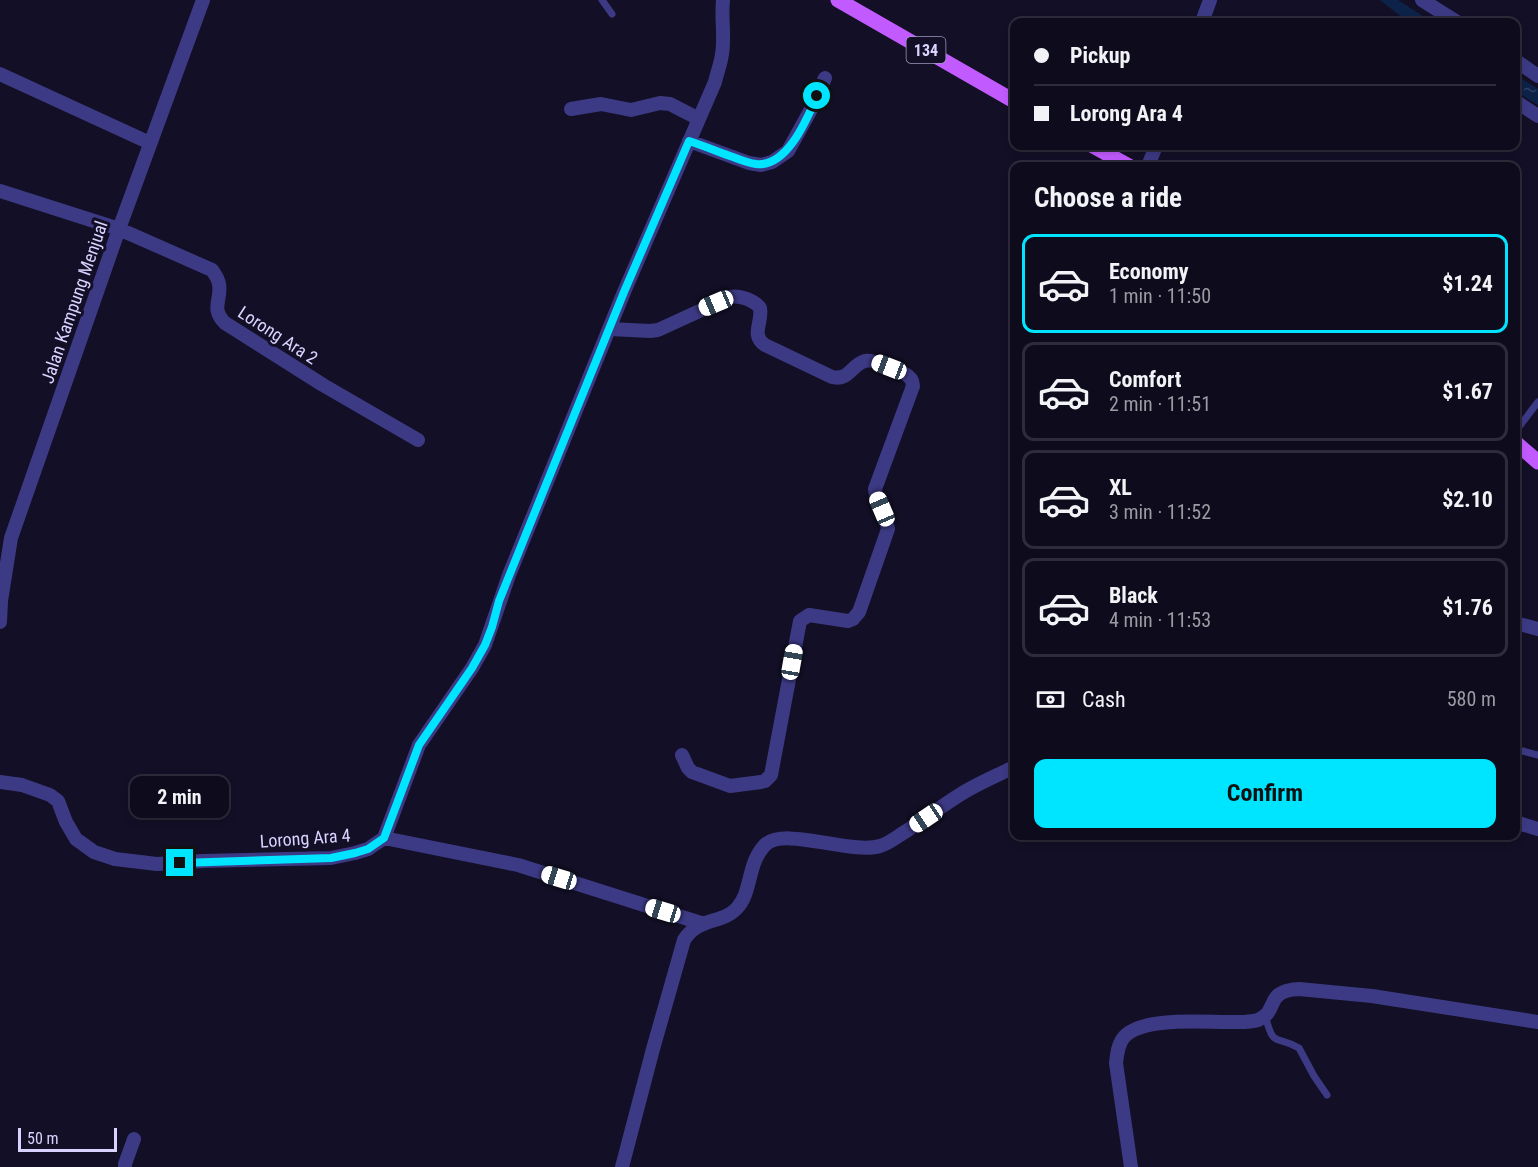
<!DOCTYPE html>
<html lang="en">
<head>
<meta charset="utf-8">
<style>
	:root { --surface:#0e0b1c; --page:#171425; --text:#f1f3f6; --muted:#9b9ba3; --line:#2e2b3b; --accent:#00e5ff }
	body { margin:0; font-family:"Roboto Condensed",sans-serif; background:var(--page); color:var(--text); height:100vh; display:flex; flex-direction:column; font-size:22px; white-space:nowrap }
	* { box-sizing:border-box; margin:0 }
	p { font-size:20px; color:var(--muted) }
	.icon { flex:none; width:33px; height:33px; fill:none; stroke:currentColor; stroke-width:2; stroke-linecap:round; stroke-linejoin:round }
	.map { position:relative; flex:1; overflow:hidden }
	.sheet { position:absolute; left:1010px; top:162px; width:510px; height:678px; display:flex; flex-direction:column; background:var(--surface); border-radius:12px; box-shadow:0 3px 9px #0003,0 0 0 2px var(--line) }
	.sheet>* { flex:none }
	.banner { position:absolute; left:1010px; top:18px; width:510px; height:132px; border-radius:12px; box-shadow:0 3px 9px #0003,0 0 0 2px var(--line); display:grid; align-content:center; height:132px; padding:0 24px; background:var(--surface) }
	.scale { position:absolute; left:18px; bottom:15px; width:99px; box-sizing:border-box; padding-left:6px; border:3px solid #d9d4ff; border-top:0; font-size:16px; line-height:21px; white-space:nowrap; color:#d9d4ff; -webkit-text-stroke:4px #130f26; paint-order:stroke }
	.end { position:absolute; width:27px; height:27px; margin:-14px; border:8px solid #00e5ff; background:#111; box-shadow:0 0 0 3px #111 }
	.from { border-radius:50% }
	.bubble { position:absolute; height:42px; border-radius:12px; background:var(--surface); box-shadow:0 3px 9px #0003,0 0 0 2px var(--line); font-size:20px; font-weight:700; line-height:42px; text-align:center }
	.car { position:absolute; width:18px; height:36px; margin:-18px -9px; border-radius:8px; box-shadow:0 0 4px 2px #0007; background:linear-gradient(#fff 24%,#345 0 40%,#fff 0 76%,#345 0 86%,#fff 0) }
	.banner b { display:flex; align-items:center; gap:21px; height:57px; font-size:22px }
	.banner b+b { border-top:2px solid var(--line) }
	.banner i { width:15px; height:15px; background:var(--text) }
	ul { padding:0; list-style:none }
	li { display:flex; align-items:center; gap:18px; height:99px; margin:0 12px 9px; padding:0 12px; border:3px solid var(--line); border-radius:12px }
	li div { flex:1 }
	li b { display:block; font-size:22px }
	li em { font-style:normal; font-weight:700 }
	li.current { border-color:var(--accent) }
	li>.icon { width:54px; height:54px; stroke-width:1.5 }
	h2 { padding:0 24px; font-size:27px; line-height:72px }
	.pay { display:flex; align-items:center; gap:15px; height:66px; padding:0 24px; font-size:22px }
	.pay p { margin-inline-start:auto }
	.cta { display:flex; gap:12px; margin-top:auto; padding:12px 24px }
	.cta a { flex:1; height:69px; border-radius:12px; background:var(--accent); color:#111; font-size:24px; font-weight:700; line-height:69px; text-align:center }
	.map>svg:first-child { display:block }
	.water { fill:url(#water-ripples) }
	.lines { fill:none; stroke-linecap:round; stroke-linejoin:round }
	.lane { stroke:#3d3a85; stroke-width:7 }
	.street { stroke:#3d3a85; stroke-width:14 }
	.primary { stroke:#c25bff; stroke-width:15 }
	.route { stroke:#00e5ff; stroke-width:8 }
	.labels { text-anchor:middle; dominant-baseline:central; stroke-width:6; stroke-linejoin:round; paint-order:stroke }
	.shield { fill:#130f26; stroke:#9e99be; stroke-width:1.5 }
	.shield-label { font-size:16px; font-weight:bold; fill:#d9d4ff }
	.street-label { font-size:18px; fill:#d9d4ff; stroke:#130f26 }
</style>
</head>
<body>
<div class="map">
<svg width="1538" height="1167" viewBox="0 0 1538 1167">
	<defs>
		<pattern id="water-ripples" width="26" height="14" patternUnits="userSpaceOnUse" patternTransform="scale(1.5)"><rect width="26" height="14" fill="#0c2248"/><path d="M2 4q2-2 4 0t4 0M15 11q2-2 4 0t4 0" fill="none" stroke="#2f4163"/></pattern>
	</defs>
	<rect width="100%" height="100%" fill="#130f26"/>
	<path class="water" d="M1380 0H1398L1432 22H1408Z
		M1515 75 1538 89V105L1515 91Z"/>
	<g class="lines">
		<path class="lane" d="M602 0 612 14
			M1515 432 1538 402
			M1515 749 1538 755
			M1265 1015C1274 1049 1274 1034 1299 1048L1314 1076 1327 1095"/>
		<path class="street" d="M1422 0 1457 22
			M1202 22 1210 0
			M1515 60 1538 76
			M0 74 150 143
			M1515 101 1538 116
			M571 109 601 104 631 110 660 103 670 104 699 119
			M689 141 749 163 761 165 772 162 788 151 809 113 825 78
			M1148 166 1156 146
			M0 191 119 229 212 270C215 274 218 278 219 284 222 300 210 308 225 323L323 385 418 440
			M610 329 650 331 658 330 730 297C740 295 754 300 760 308 763 322 750 335 765 345L832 377C849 381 851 365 865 361 872 359 904 371 909 377 913 380 912 381 913 386L875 489C876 503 886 515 888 529L859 612 853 619 848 621 809 615 800 621 771 775 765 781 761 782 730 786 692 772 688 768 682 755
			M0 622 1 601 11 538 119 229 203 0
			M1515 623 1538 629
			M0 782 22 785 50 795 58 801 66 822 76 839 94 852 115 859 157 864 203 861 331 858 355 853 368 849 384 838 518 865 704 924
			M1515 822 1538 829
			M384 838 419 745 472 668 485 645 509 575 624 292 715 82C717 73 721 63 722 54 725 36 721 18 723 0
			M125 1167V1164L134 1139
			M622 1167 653 1049 684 940C698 917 723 924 737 908 752 892 747 865 764 846 782 825 851 855 880 846 887 844 894 839 900 835 921 822 940 807 961 794 977 784 996 776 1014 767
			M1131 1167 1116 1063C1117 1054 1118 1044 1124 1037 1142 1017 1201 1022 1226 1022 1237 1022 1249 1023 1258 1020 1280 1011 1263 991 1299 989L1372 996 1538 1022"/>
		<path class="primary" d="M838 0 1014 101
			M1093 146 1129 166
			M1515 442 1538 462"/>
	</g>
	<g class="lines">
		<path class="route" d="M180 863 331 858 355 853 368 849 384 838 419 745 472 668 485 645 492 627 499 601 526 534 624 292 689 141C704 146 719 152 733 157 741 160 748 163 756 164 787 168 807 119 817 96"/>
	</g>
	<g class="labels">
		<rect class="shield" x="906.5" y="37" width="39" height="26" rx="4.5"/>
		<g class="shield-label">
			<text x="926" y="50">134</text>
		</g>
		<g class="street-label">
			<text transform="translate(74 302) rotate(-71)">Jalan Kampung Menjual</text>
			<text transform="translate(278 335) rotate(33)">Lorong Ara 2</text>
			<text transform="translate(305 838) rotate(-4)">Lorong Ara 4</text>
		</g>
	</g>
</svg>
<div class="scale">50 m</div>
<i class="end from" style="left:817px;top:96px"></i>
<i class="end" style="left:180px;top:863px"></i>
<div class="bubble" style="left:130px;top:776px;width:99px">2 min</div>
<i class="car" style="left:716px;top:303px;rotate:247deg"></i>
<i class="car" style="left:889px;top:367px;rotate:291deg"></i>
<i class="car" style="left:882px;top:509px;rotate:337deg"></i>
<i class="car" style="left:792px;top:662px;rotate:10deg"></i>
<i class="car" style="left:926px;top:818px;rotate:236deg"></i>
<i class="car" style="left:559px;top:878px;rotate:287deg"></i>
<i class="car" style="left:663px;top:911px;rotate:287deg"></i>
<div class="banner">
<b><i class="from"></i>Pickup</b>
<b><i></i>Lorong Ara 4</b>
</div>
<section class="sheet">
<h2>Choose a ride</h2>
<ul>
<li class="current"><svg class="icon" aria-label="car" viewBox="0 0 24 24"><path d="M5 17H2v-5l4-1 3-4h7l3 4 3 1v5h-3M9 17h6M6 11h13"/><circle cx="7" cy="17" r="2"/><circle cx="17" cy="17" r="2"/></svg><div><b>Economy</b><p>1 min · 11:50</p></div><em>$1.24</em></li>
<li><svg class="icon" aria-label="car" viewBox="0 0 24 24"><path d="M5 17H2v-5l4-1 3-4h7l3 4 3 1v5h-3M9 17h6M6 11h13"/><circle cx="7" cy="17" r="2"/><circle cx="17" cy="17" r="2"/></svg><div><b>Comfort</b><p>2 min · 11:51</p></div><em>$1.67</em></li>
<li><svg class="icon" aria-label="car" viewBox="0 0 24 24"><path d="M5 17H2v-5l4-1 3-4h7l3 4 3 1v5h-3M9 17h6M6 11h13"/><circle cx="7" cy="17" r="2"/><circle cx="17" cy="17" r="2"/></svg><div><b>XL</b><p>3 min · 11:52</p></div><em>$2.10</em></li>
<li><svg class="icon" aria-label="car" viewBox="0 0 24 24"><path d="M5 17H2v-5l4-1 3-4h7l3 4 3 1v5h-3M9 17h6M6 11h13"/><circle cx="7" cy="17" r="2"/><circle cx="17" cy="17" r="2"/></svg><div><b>Black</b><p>4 min · 11:53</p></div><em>$1.76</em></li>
</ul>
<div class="pay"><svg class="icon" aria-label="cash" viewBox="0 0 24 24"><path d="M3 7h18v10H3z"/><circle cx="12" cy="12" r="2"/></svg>Cash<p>580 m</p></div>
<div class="cta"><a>Confirm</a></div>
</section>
</div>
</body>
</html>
